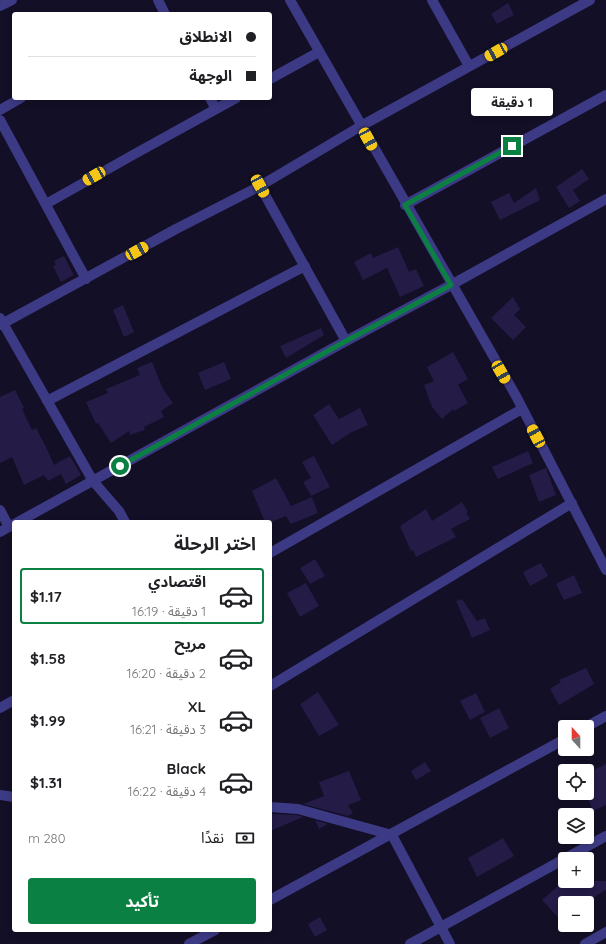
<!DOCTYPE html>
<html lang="ar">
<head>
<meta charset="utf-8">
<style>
	:root { --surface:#fff; --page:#f2f2f2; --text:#202124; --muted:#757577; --line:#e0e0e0; --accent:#0b8043 }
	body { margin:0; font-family:Quicksand,"Noto Sans Arabic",sans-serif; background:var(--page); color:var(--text); direction:rtl; height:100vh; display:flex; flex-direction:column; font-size:15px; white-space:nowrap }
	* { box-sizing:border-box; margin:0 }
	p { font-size:13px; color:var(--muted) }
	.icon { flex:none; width:22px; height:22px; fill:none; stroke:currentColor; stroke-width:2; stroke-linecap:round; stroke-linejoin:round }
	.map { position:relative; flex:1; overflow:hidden; direction:ltr }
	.sheet { position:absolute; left:12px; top:520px; width:260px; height:412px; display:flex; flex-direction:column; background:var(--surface); border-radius:4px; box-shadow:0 2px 6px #0003; direction:rtl }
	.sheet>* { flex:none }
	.guide { position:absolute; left:12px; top:12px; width:260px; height:88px; border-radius:4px; box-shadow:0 2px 6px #0003; direction:rtl; display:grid; align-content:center; height:88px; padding:0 16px; background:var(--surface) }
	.needle { width:26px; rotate:339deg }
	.tools { position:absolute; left:558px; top:720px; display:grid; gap:8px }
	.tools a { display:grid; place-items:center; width:36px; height:36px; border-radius:4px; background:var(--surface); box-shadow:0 2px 6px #0003; font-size:20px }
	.end { position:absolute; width:18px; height:18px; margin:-9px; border:5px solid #0b8043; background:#fff; box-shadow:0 0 0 2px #fff }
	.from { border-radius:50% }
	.bubble { position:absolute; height:28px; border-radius:4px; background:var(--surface); box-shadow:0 2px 6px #0003; font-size:13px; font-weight:700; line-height:28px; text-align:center; direction:rtl }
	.car { position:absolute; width:12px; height:24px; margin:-12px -6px; border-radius:5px; box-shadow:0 0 3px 1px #0007; background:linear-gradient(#f5c518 24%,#345 0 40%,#f5c518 0 76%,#345 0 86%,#f5c518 0) }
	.guide b { display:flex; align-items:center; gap:14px; height:38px; font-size:15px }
	.guide b+b { border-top:1px solid var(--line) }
	.guide i { width:10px; height:10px; background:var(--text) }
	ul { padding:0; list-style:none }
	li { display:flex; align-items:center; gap:12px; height:56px; margin:0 8px 6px; padding:0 8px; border:2px solid transparent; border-radius:4px }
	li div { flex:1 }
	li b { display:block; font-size:15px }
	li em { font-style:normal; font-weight:700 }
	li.on { border-color:var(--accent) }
	li>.icon { width:36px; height:36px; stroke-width:1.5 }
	h2 { padding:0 16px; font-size:18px; line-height:48px }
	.pay { display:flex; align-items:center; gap:10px; height:44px; padding:0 16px; font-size:15px }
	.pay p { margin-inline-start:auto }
	.primary-button { display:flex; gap:8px; margin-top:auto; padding:8px 16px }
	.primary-button a { flex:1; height:46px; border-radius:4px; background:var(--accent); color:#fff; font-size:16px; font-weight:700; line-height:46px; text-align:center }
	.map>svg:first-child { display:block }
	.building { fill:#241b47 }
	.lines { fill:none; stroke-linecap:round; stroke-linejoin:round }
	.street { stroke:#3d3a85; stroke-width:10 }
	.route { stroke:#0b8043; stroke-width:5 }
</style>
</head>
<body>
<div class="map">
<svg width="606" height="944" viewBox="0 0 606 944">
	<rect width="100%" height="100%" fill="#130f26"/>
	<path class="building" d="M508 3 514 15 497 24 491 14Z
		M582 169 589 179 573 190 580 201 569 208 556 187Z
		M536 188 540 200 500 220 491 202 509 193 514 203Z
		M398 247 409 272 416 269 424 286 400 297 387 268 363 280 354 262 371 253 373 258Z
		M64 256 74 275 61 282 53 266 56 265 54 261Z
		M513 297 520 309 514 315 526 327 513 340 491 318Z
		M123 305 134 332 124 337 113 310Z
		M321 328 324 335 286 358 280 346Z
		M453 352 468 379 458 385 468 403 454 411 453 409 442 419 432 407 424 385 434 381 427 367Z
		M152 362 163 389 173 403 161 411 164 417 144 427 145 430 130 435 129 431 111 443 98 423 96 424 86 402 108 393 106 389 140 375 137 368Z
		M224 362 231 379 205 390 198 373Z
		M15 390 24 408 22 409 32 430 36 428 46 447 54 465 70 456 81 475 66 484 61 474 48 481 44 475 24 485 12 457 0 463V397Z
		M329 404 339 419 360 408 368 425 350 433 332 445 313 415Z
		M528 451 533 463 498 479 492 467Z
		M314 456 330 487 311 496 303 482 311 478 302 462Z
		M546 468 556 495 539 502 529 475Z
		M276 478 291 506 312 497 318 513 291 524 286 516 271 522H265L252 491Z
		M462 502 468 512 466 513 470 519 451 529 456 537 416 557 413 550 411 551 400 526 426 509 432 521Z
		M315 559 325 576 310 584 300 568Z
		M541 563 548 576 530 586 523 572Z
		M574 575 582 593 564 600 556 584Z
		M306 583 319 606 300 617 287 593Z
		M462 599 477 621 485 618 490 630 472 638 456 601Z
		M586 668 594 684 559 705 550 689 561 682 559 680Z
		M318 692 339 725 319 736 300 704Z
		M476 693 485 712 470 720 460 701Z
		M499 708 509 728 490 738 480 718Z
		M425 762 431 771 416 780 411 771Z
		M606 764V805L593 811 587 796V773Z
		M349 771 361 800 348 805 353 813 348 816 303 804 324 796 319 782Z
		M270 814 297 815 303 817 270 831Z
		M315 820 328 824 319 829Z
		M503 838 514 856 477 877 468 858Z
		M564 881H606V890L584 903H565V925L542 900Z
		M320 917 327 930 315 937 308 924Z"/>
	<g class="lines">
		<path class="street" d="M158 0 165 14
			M290 0 516 396 606 570
			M432 0 469 66
			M0 6 12 0
			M270 79 319 52
			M210 98 216 109
			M0 110 21 98
			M0 120 86 279
			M260 186 346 341
			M46 204 131 156 236 98
			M405 205 606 95
			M0 318 93 481 119 511 125 522
			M0 325 176 229 260 186 361 126 590 0
			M47 401 305 266
			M0 510 9 527
			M18 522 346 341 451 285 606 199
			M0 532 14 524
			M270 553 522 409
			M270 686 572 503
			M0 708 14 700
			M586 727 606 716
			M0 795 14 797
			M270 807 298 809 392 835 450 944
			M270 900 565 739
			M189 944 215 930
			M410 944 606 836
			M585 944 606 932"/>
	</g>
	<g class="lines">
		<path class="route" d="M120 466 346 341 451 285 405 205 512 146"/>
	</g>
</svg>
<div class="tools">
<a><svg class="needle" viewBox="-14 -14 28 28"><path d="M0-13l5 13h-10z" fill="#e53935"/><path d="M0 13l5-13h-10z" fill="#757577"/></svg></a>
<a><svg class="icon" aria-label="locate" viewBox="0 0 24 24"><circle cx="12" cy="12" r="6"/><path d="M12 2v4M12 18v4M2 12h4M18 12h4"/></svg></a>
<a><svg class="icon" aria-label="layers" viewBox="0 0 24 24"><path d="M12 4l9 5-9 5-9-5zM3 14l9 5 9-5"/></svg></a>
<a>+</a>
<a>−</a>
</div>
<i class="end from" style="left:120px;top:466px"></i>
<i class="end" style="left:512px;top:146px"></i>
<div class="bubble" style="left:471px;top:88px;width:82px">1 دقيقة</div>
<i class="car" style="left:496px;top:52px;rotate:241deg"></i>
<i class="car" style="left:368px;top:139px;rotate:151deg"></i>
<i class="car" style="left:94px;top:176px;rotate:240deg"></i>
<i class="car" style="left:260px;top:186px;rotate:151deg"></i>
<i class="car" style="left:137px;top:251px;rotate:61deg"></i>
<i class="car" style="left:501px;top:372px;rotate:150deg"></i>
<i class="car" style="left:536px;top:436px;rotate:332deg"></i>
<div class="guide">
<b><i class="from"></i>الانطلاق</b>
<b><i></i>الوجهة</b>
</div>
<section class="sheet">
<h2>اختر الرحلة</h2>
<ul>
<li class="on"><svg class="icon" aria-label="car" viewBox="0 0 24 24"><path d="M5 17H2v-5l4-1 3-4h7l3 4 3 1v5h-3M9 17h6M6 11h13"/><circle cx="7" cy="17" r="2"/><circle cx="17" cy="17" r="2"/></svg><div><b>اقتصادي</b><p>1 دقيقة · 16:19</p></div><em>$1.17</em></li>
<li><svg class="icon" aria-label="car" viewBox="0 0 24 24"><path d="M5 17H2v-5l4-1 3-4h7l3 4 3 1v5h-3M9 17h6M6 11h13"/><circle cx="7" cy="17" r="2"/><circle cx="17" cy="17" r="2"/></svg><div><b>مريح</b><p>2 دقيقة · 16:20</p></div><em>$1.58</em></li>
<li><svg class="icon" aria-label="car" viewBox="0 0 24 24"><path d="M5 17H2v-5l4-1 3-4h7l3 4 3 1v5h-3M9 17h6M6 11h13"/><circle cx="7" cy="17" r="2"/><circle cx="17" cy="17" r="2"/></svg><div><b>XL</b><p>3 دقيقة · 16:21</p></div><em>$1.99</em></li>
<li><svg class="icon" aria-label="car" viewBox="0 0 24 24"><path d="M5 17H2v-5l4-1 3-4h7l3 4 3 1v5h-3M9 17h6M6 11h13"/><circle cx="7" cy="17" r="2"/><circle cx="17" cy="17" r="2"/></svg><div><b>Black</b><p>4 دقيقة · 16:22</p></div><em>$1.31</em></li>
</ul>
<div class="pay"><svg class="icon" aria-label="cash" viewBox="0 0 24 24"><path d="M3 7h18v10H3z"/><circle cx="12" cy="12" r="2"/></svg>نقدًا<p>280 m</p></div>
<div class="primary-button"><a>تأكيد</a></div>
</section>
</div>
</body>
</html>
